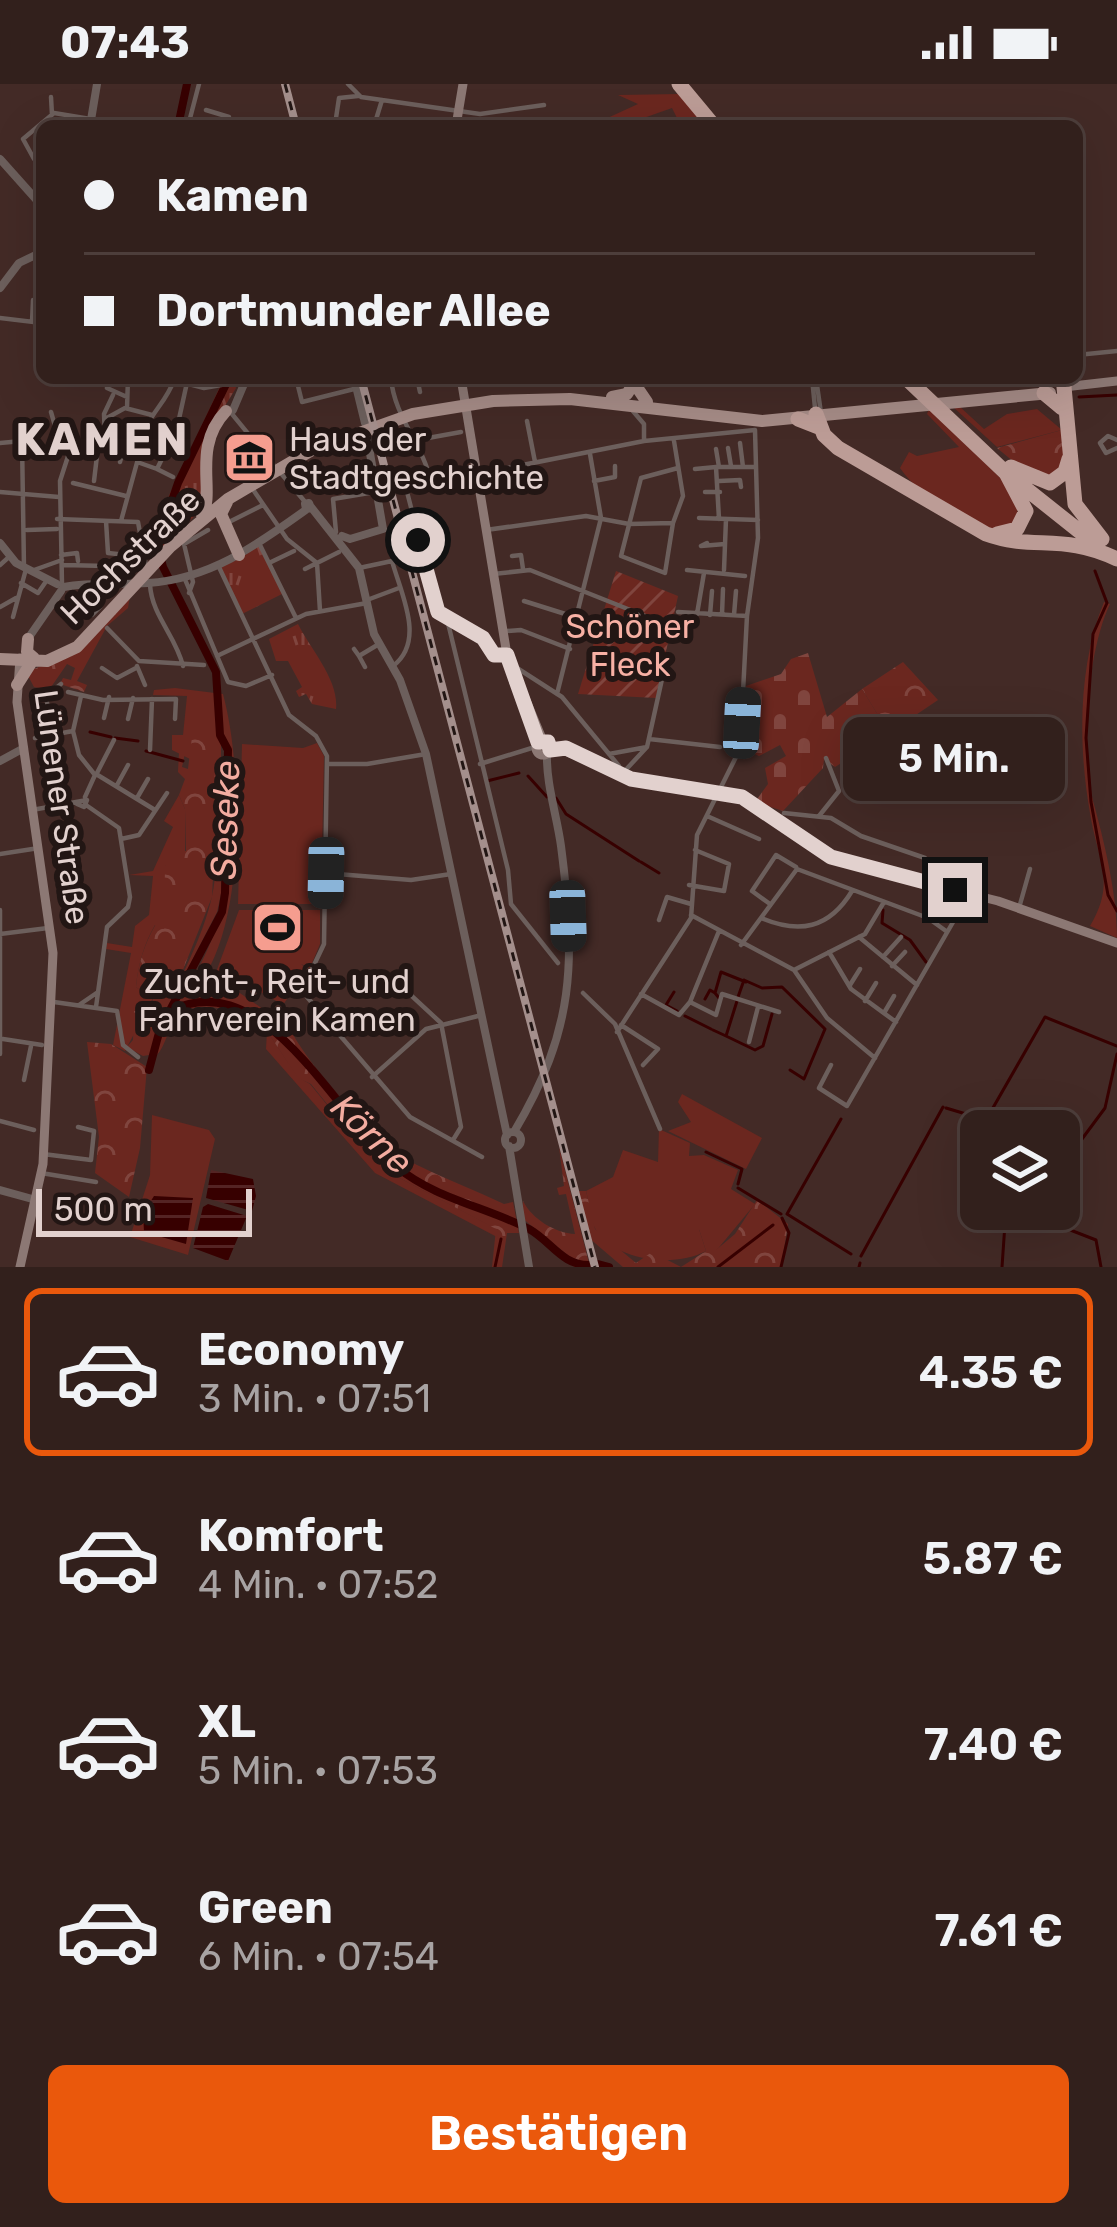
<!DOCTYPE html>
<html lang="de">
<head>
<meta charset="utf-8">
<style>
	:root { --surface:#32201c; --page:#3d2d29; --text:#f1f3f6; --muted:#a8a3a3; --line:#4d3e3b; --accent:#ea580c }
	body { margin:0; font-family:Rubik,sans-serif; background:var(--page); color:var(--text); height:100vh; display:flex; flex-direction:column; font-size:45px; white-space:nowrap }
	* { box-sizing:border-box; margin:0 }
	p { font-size:39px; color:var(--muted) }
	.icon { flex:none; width:66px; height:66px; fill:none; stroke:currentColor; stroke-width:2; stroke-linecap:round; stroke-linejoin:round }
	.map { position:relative; height:1183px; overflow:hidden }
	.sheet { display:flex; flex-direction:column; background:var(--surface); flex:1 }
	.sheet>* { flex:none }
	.hud { position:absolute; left:36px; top:36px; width:1047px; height:264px; border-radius:18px; box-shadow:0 12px 48px #0002,0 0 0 3px var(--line); display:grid; align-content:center; height:264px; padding:0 48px; background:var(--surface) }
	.controls { position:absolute; left:960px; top:1026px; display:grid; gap:24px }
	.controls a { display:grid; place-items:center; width:120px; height:120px; border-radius:18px; background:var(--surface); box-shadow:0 12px 48px #0002,0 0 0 3px var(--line); font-size:60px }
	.scale { position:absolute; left:36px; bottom:30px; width:216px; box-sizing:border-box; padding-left:12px; border:6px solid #e2d1ce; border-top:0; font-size:33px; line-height:42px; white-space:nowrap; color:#e2d1ce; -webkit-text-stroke:9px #221614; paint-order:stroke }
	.end { position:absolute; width:54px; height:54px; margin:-27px; border:15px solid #e2d1ce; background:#111; box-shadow:0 0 0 6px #111 }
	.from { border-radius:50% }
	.bubble { position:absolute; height:84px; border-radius:18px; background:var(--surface); box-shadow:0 12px 48px #0002,0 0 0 3px var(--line); font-size:39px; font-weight:600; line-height:84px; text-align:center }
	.car { position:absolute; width:36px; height:72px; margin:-36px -18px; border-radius:15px; box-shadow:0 0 9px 3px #0007; background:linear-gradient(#222 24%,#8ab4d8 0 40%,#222 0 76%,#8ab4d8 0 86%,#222 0) }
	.hud b { display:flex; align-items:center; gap:42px; height:114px; font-size:45px }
	.hud b+b { border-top:3px solid var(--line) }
	.hud i { width:30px; height:30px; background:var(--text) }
	ul { padding:21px 0 0; list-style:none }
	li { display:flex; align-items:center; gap:36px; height:168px; margin:0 24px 18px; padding:0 24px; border:6px solid transparent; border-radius:18px }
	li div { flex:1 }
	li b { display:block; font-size:45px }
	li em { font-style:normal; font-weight:600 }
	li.on { border-color:var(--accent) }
	li>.icon { width:108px; height:108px; stroke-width:1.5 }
	.primary-button { display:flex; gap:24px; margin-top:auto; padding:24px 48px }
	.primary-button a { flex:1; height:138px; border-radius:18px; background:var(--accent); color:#fff; font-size:48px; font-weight:600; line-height:138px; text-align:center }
	.status { display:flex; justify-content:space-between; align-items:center; height:84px; padding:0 60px; background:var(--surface); direction:ltr }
	.status svg { height:33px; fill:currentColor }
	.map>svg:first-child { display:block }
	.grass { fill:#6b271f; fill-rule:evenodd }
	.forest { fill:url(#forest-crowns) }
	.cemetery { fill:url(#cemetery-stones) }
	.park { fill:url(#park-tufts) }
	.garden { fill:url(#garden-furrows) }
	.water { fill:url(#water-rules) }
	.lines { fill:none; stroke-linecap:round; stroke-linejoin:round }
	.stream { stroke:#370000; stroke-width:3 }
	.river { stroke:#370000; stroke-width:8 }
	.minor { stroke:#6c5f5c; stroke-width:4.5 }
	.tertiary { stroke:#6c5f5c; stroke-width:8 }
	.secondary { stroke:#8c7874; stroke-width:9 }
	.primary { stroke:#a58b86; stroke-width:12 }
	.motorway { stroke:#bc9c96; stroke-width:15 }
	.rail-casing { stroke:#a48f8c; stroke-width:8 }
	.rail { stroke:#221614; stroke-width:3; stroke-dasharray:9; stroke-linecap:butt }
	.route { stroke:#e2d1ce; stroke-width:15 }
	.labels { text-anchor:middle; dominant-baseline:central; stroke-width:12; stroke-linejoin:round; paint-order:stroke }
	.poi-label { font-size:33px; fill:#e2d1ce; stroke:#221614; text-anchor:start }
	.street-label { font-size:33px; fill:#e2d1ce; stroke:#221614 }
	.park-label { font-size:33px; fill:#f7b0a4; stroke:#221614 }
	.water-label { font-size:36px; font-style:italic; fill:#f3aca0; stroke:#221614 }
	.district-label { font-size:45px; font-weight:bold; letter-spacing:3px; fill:#e2d1ce; stroke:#221614 }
</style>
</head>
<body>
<div class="status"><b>07:43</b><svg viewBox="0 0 49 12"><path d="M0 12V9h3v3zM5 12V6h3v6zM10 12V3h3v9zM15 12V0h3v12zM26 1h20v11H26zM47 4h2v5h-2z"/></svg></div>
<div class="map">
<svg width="1117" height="1183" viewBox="0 0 1117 1183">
	<defs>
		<pattern id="forest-crowns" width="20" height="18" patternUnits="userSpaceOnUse" patternTransform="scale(3)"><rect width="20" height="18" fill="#6b271f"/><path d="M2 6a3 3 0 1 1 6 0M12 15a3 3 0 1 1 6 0" fill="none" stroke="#80453e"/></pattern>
		<pattern id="cemetery-stones" width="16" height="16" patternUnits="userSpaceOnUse" patternTransform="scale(3)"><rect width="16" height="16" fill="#6b271f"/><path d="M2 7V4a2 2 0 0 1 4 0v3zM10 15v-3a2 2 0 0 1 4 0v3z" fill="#80453e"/></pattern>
		<pattern id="park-tufts" width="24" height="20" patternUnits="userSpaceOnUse" patternTransform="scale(3)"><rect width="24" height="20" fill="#6b271f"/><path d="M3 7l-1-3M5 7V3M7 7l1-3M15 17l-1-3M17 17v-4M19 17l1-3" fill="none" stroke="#80453e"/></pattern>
		<pattern id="garden-furrows" width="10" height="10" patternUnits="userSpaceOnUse" patternTransform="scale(3)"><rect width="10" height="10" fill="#6b271f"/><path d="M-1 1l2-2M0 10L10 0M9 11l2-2" fill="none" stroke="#80453e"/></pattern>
		<pattern id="water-rules" width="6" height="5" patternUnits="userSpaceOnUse" patternTransform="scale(3)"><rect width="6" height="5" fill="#370000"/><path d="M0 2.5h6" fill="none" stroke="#542424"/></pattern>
	</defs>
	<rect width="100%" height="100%" fill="#432a26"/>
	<path class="grass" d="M679 10 707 42H681L672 24 621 42H590L638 20 618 11Z
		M958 321 984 345 1007 330 1037 325 1062 346 997 363 952 322Z
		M929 325 1018 411 1017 440 991 447C960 429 920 414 900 384L909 368 917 372 959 363 927 330Z
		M1104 518 1110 520C1087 568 1079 672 1095 724 1106 765 1117 812 1117 854L1090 842C1117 797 1097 775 1090 729 1078 662 1078 581 1104 518Z
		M175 604 223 610C243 683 247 847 195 905L237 907 276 934 264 946C248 929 201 913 181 930 168 940 167 961 156 972L149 971C165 917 200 867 212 812 224 761 203 704 192 654V676L172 666V651H183L187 612 153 611 154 606ZM221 646 230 665C228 763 239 852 165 929L217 828 221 810Z
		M317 659 324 672 321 820H238L242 660 303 664Z
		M179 711 185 725V768L165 782V846L155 841C144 860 138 881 136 903L153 914 125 967 113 961 131 869 106 865 107 859 132 863 135 842 149 831 153 792 129 791 153 787 173 743 164 737Z
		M239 826H320V860L310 884 301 880 307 885 283 921 244 898 240 905 212 899Z
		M267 947 298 993 310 1000 369 1072 392 1090 497 1145V1153L375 1089 266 965Z
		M682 1010 762 1054 746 1085 668 1047 691 1038 678 1018Z
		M152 1031 209 1046 215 1055 188 1171 130 1153 150 1091Z
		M659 1045 690 1059 689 1072 704 1071 738 1086 731 1105 755 1120 716 1167 699 1145 706 1167C677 1183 618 1179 596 1146 590 1136 589 1118 586 1107L613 1093 623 1066 658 1078Z"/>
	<path class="forest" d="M1062 346 1066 368 1061 391H1030L997 364Z
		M130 512 128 524 107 542 77 597 87 601 84 608 60 600 63 594 71 596 75 584 67 580 49 606 34 603 26 588 62 574Z
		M903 578 938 616 889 649 862 605Z
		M192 653 202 656 213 678 217 705 212 813 149 971 143 972 127 963 133 956 134 927 149 929 153 915 136 903C138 881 144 860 156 840L164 845 165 782 174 766 186 767 185 725 179 711 185 695 178 688 179 669H185L182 683 188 685Z
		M285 933C298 973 379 1062 417 1081 445 1095 475 1106 504 1120L513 1118 519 1149H507L502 1183H492L496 1145 392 1090 369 1072 311 1000 298 994 267 947Z
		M87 958 111 960 147 983 140 1064 129 1113 95 1089 99 1053Z
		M559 1063 590 1183H574L570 1173 522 1134 523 1117C532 1135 555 1149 575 1150L566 1110 559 1111 557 1104 564 1102Z
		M577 1107H586L595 1145 636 1179 652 1168 681 1183 706 1167 699 1145 706 1140 716 1166 735 1150 757 1116 788 1140 781 1183H623L589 1154Z"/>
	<path class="cemetery" d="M808 569 827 633 862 605 889 649 835 683 824 675 823 684 783 727 755 718 768 700 765 684 786 672 780 661 759 672 742 664 746 602 781 590 791 575Z"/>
	<path class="park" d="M224 294H233L236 304 214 340 201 426 154 471 158 435Z
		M259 461 284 509 242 530 218 481Z
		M298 540C311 566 339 596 336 625L312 620 306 610 299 613 296 607 302 603 288 577H276L269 555Z"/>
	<path class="garden" d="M616 487 678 512 656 614 578 610Z"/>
	<path class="water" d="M211 1086 253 1095 256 1112 252 1127 206 1114Z
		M154 1112 193 1114 186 1160 144 1148 143 1129Z
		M208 1120 247 1132 228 1177 193 1164 203 1123Z"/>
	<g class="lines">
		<path class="stream" d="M1079 313 1117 311
			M1095 487 1107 519 1093 550 1086 654 1091 718 1108 811 1117 827
			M90 648 111 653
			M115 654 138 657
			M146 667 183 677
			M528 692 547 713
			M487 697 519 689
			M556 714 566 730 639 777
			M641 778 659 789
			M883 826 882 839 910 856 926 878
			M674 908 666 921 677 927
			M738 913 744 896 762 904 782 903 825 945 804 995 790 986
			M719 914 715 909 721 888 746 898
			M705 915 710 906 715 909
			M685 932 711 945
			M713 946 726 952 737 917
			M726 952 755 966 763 962 772 930
			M946 1024 986 1036 1045 933 1117 962
			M841 1035 787 1130 851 1170
			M706 1068 742 1085 738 1100
			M1059 1086 1105 1024 1117 970
			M738 1104 781 1130
			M1016 1125 1096 1156 1101 1183
			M861 1172 943 1023
			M495 1183 501 1155
			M718 1183 773 1141
			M781 1183 789 1149 782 1134
			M859 1183 860 1179
			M1002 1183 1006 1125"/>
		<path class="river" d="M178 42 187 0
			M172 926C266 881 336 1033 397 1083 434 1114 486 1123 529 1145 551 1157 562 1182 590 1181
			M149 986 160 945 222 828 225 809 228 666 220 651 216 588 163 483 157 460 178 399 229 294
			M598 1180 609 1183"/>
		<path class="minor" d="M348 0 361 13 480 30 544 21
			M51 13 52 31
			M206 26 229 33 228 42
			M336 34 339 14 358 12
			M188 42 199 0
			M374 42 382 16
			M42 65 34 75 23 55 54 29 133 42
			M0 234 42 239
			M32 238 33 216H42
			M1077 271 1117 267
			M166 294 204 304 238 298
			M296 294 302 318 354 305
			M391 294C394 333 423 360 431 398
			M417 294 420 308
			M812 294 815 324
			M816 294 821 329
			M107 304 127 313
			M127 324 128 294
			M632 326 644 340V357
			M51 328 60 359
			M232 330 273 380
			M105 335 125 324 152 331
			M527 337 535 378
			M105 355 104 330 113 311
			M417 356 461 348
			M1117 356 1108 352 1100 359 1106 369 1117 364
			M0 359 22 357 24 484
			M740 359 743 383
			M728 364 731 382
			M716 365 719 383
			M23 370 93 355 142 363
			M120 378 125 357
			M140 379 157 385 177 344 188 294
			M157 385 173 393
			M695 385 716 383
			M279 387 306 419
			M94 397 99 355
			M594 397 615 393V382
			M719 397 740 396 741 403
			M73 399 126 412
			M254 407 287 455 317 479 320 527
			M0 408 59 413
			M705 408H720
			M699 434 758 436
			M57 435 138 438 146 482
			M719 435 716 383H754
			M106 437 108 469 136 472
			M121 437 147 342C154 326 167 316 174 296
			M231 437 261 422
			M673 439 665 489 621 472 641 394 678 384
			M27 446 57 445
			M486 446 586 432 629 440 673 439 683 412 674 357
			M336 448 333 415 375 408
			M707 459 701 462 725 460
			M260 461 296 534
			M61 471 77 469 78 477
			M512 472 521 471 523 485
			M269 479 294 467
			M0 481 10 472
			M63 481 107 482 110 500
			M218 481 289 631 316 652 327 672 324 860 305 900 307 913 410 1033 482 1073
			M359 484 392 477C401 510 426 557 393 582
			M305 485 339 468
			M34 486 62 476
			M687 486 745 492
			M724 486 726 435
			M493 490 530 486 668 541
			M184 493 228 598 246 602 272 591
			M21 499 38 509 47 496
			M62 500 60 397 72 360
			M93 501 81 521 92 531 100 523
			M150 501C152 532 176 552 183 582
			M189 509 193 498 184 460 208 446
			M367 516 399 504
			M524 517 578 534
			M0 523 16 514
			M678 528 747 532
			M697 530 704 489
			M722 530 723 505
			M710 531 712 507
			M734 531 736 507
			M13 533 26 485
			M447 535 508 786 511 820 558 879
			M107 544 139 577 204 581
			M507 547 521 546 570 565
			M354 565 359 572 379 560
			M507 571H495L483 553 438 528 406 404 644 357 755 346 758 454 747 532 740 665 697 751 691 834 617 948
			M217 572 306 530 367 519
			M359 572 365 583
			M137 582 145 601
			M102 584 117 594 136 584
			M517 584 562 613 619 682
			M68 608 103 616 176 615 175 635
			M557 610 601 434 590 370
			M104 634 109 613
			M128 635 133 614
			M73 647 81 612
			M52 650 46 612 61 600
			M35 654 73 647 79 671 95 691 85 713
			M649 655 720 663
			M150 666 152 615
			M609 670 647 663
			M327 680H367L426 670
			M480 680 535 663
			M97 689 114 656
			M96 690 155 726
			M620 692 647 663 666 577
			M117 701 128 681
			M137 714 148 695
			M86 721 119 744 130 813 128 823 107 843 96 923
			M32 726 87 716 84 723 77 720
			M784 729 831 734 861 752 925 774 933 790 928 834
			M707 732 759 755
			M819 732 839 707 826 674
			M121 755 139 751 167 709
			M0 770 39 764
			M325 789 411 796 451 790
			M689 801 724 807 729 780 695 766
			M770 820 752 807 776 771 796 783
			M1019 824 1030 785
			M0 826V970
			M691 831 794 886 827 934 875 974
			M761 834C799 850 829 845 852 807
			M659 836 667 813 691 820
			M0 850 48 844
			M859 853 917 901
			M741 861 797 785 928 834 946 847
			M829 868 851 905 896 938
			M883 873 901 853
			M892 882 905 868
			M794 886 865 850 884 818
			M388 890 441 939 461 1043 453 1056
			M850 901 860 885
			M583 909 615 940 660 1045
			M641 910 679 931 690 918 716 931 722 910 779 928
			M865 917 876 899
			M54 918 117 927 123 961 138 973
			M690 918 719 847
			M79 921 98 908
			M884 929 894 912
			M621 941 658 965 643 981
			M3 955 42 961
			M749 958 758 923
			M831 981 819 1004 847 1022 960 826
			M372 993 426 945 478 932
			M24 996 31 962
			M0 1037 34 1046
			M43 1070 91 1076 94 1047 78 1043
			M41 1089 96 1098"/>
		<path class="tertiary" d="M90 42 97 0
			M0 75 42 122
			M0 204 19 179 42 168
			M354 294 365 339
			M247 295 251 294
			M233 326 244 300
			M309 419 311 424 306 425 305 420Z
			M311 423 359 484 374 550 400 596 426 670 507 1051
			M342 452 350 455 383 445 366 346
			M0 459 16 479 57 500
			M64 503C91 498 120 501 148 499 211 495 258 460 307 425
			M27 556 61 507
			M0 677 24 664
			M514 1048C575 945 576 879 561 762 557 732 546 700 547 670
			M505 1056a8 8 0 1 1 16 0a8 8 0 1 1-16 0Z
			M509 1062 529 1183
			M0 1106 36 1116"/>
		<path class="secondary" d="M456 42 463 0
			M461 294 507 571 543 657
			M1064 303 1117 297
			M536 664a7 7 0 1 1 14 0a7 7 0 1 1-14 0Z
			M549 660 631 695 742 713 842 778 998 817 1117 859
			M20 1183 43 1080 53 869 17 618 20 574"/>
		<path class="primary" d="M612 313 627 310 634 299 647 318
			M227 418 221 430 239 471
			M202 431C216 408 191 364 226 327
			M28 555 27 568 34 574
			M0 575 47 577 77 563 171 462 228 415 312 366 413 330 493 317 570 315 762 337 1050 309
			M17 601 31 579"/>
		<path class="motorway" d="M679 0 714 42
			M906 294 1006 389 1093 458
			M1064 303 1075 420 1102 455
			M1044 309 1062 324
			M816 330 824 351 838 364 986 450C1033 467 1063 449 1117 475
			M798 335 821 344
			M1011 383 1050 399 1065 388 1069 375
			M997 450 1017 445 1026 427 1006 389"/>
		<defs>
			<path id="rail" d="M285 0 296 42
				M361 294 595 1183"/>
		</defs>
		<use href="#rail" class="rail-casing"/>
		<use href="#rail" class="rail"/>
	</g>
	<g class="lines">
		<path class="route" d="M418 456 438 528 483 554 494 571H507L538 658H548L550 666 566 664 631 695 742 713 831 773 955 806"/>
	</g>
	<defs>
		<symbol id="museum-square" viewBox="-11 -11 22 22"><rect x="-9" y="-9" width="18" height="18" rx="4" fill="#f59d8f" stroke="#221614"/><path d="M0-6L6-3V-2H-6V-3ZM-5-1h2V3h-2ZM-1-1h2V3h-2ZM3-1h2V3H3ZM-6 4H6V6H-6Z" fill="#111"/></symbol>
		<symbol id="stadium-square" viewBox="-11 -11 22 22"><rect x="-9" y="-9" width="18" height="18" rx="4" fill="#f59d8f" stroke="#221614"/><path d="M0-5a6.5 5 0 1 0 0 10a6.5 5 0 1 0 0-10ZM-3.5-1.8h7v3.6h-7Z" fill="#111"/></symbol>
	</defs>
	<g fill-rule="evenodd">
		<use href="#museum-square" x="220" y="344" width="59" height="59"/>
		<use href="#stadium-square" x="248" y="814" width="59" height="59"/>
	</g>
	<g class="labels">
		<g class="poi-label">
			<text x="289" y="355">Haus der<tspan x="289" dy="38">Stadtgeschichte</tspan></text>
			<text x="277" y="897" text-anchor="middle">Zucht-, Reit- und<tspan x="277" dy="38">Fahrverein Kamen</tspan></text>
		</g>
		<g class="street-label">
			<text transform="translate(130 472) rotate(-44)">Hochstraße</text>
			<text transform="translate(62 723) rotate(82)">Lünener Straße</text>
		</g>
		<g class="park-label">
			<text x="630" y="542">Schöner<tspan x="630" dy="38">Fleck</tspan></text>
		</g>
		<g class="water-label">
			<text transform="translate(225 736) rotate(-88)">Seseke</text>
			<text transform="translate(372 1050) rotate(44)">Körne</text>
		</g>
		<g class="district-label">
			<text x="103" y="355">KAMEN</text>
		</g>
	</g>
</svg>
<div class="controls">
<a><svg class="icon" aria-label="layers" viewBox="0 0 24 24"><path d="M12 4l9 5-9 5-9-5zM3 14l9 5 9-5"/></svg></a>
</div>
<div class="scale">500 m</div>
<i class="end from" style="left:418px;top:456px"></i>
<i class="end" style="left:955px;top:806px"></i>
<div class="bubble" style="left:843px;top:633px;width:222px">5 Min.</div>
<i class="car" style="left:742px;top:639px;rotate:3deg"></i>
<i class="car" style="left:326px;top:789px;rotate:181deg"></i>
<i class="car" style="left:568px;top:832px;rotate:178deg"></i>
<div class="hud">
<b><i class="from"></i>Kamen</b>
<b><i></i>Dortmunder Allee</b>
</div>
</div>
<section class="sheet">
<ul>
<li class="on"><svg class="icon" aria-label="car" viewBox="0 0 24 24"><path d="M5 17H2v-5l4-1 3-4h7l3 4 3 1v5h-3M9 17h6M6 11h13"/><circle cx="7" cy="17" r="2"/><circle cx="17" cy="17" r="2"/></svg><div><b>Economy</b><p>3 Min. · 07:51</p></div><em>4.35 €</em></li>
<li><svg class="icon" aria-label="car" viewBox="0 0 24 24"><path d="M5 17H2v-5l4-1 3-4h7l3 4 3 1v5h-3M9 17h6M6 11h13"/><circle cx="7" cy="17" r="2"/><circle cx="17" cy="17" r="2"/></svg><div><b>Komfort</b><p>4 Min. · 07:52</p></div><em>5.87 €</em></li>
<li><svg class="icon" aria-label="car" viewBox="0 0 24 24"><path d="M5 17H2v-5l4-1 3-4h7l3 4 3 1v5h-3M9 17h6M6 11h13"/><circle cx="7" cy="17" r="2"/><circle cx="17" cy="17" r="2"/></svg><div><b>XL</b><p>5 Min. · 07:53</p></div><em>7.40 €</em></li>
<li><svg class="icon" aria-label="car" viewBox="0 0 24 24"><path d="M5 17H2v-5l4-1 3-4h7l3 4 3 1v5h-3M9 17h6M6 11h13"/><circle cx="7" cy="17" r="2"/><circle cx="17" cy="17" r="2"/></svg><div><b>Green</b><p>6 Min. · 07:54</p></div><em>7.61 €</em></li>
</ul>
<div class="primary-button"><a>Bestätigen</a></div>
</section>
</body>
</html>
